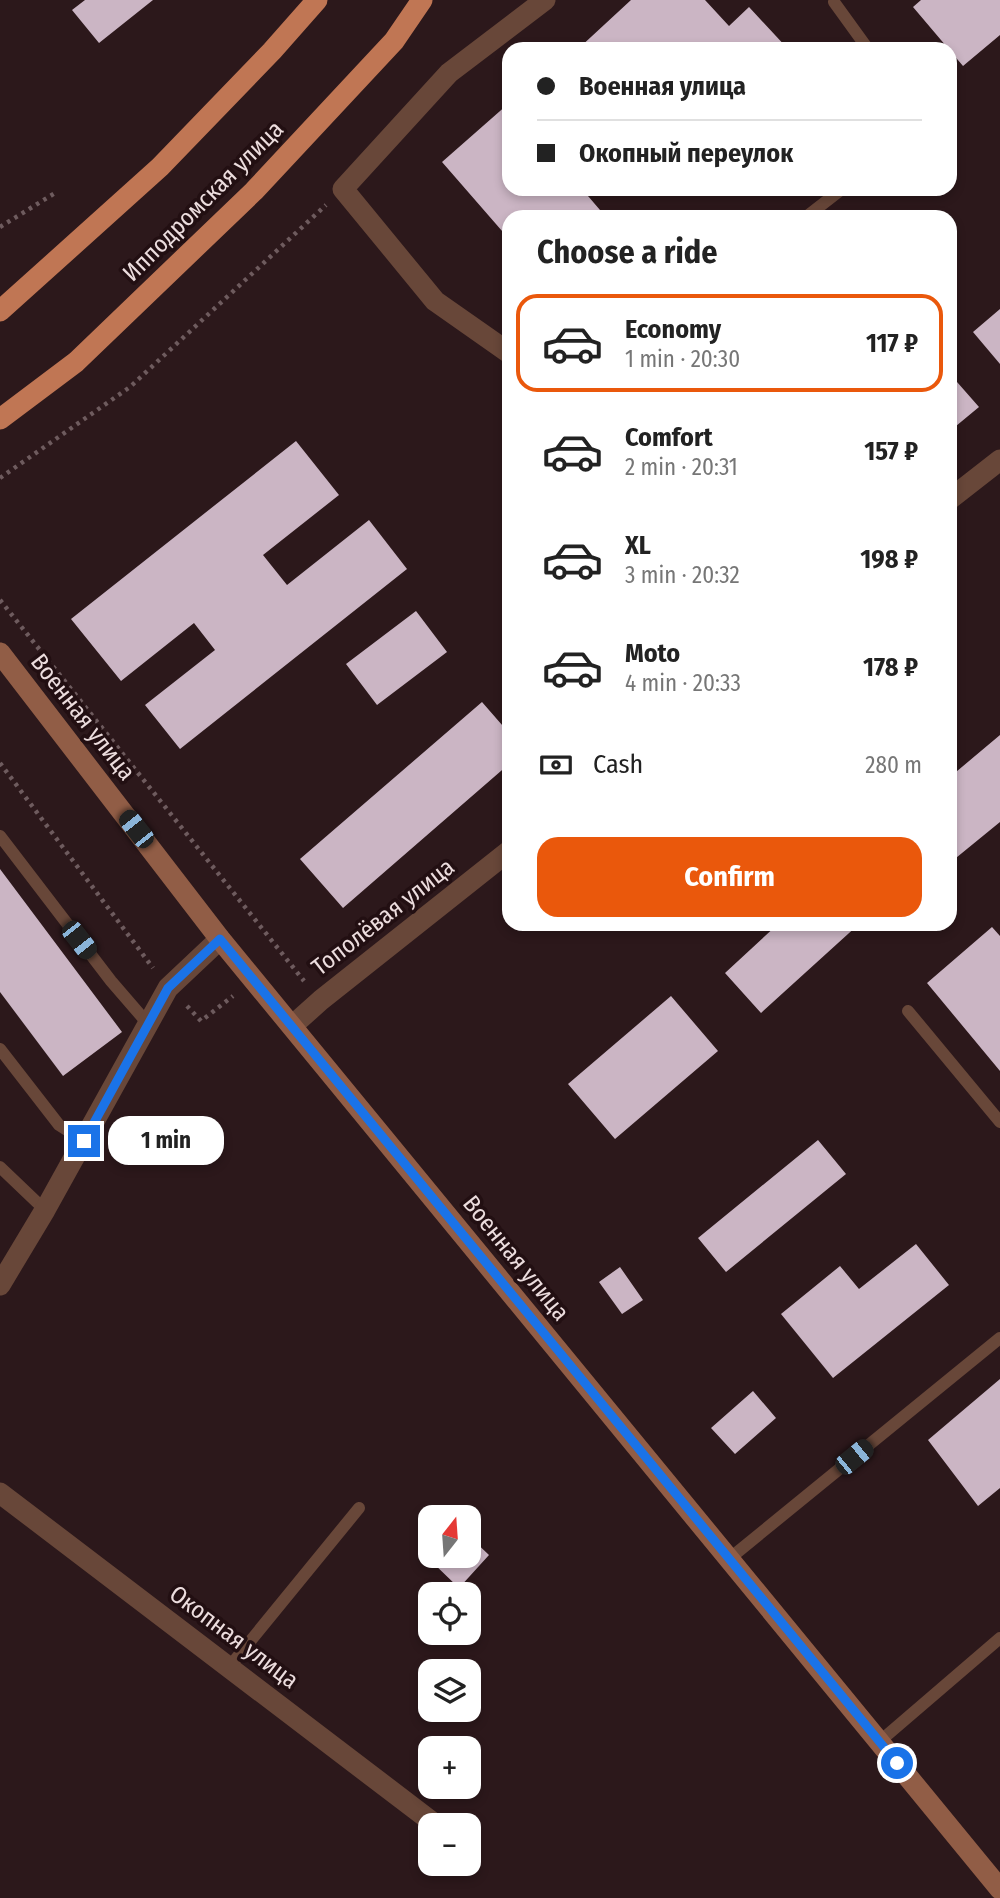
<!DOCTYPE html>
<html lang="en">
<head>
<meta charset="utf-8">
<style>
	:root { --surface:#fff; --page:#f2f2f2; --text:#222; --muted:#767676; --line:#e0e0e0; --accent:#ea580c }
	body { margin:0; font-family:"Fira Sans Condensed",sans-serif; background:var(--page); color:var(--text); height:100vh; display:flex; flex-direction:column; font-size:26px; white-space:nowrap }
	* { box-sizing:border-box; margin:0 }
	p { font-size:23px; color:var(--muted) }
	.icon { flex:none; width:38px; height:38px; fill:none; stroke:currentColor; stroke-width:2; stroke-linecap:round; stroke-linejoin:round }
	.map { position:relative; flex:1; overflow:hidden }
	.side { position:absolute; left:502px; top:210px; width:455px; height:721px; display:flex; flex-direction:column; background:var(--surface); border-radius:21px; box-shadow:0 4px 10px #0003 }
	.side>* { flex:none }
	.top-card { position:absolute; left:502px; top:42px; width:455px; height:154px; border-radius:21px; box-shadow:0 4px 10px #0003; display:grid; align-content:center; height:154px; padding:0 35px; background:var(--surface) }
	.needle { width:46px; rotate:17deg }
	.fabs { position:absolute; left:418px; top:1505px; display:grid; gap:14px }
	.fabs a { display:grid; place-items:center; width:63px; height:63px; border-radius:14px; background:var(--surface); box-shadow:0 4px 10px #0003; font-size:35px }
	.end { position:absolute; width:32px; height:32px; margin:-16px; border:9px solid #1a73e8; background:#fff; box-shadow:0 0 0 4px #fff }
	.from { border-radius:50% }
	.bubble { position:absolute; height:49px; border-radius:21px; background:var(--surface); box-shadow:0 4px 10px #0003; font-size:23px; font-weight:700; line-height:49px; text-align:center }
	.car { position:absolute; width:21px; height:42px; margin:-21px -10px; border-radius:9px; box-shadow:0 0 5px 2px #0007; background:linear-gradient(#222 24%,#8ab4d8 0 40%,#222 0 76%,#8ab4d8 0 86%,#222 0) }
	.top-card b { display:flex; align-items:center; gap:24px; height:66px; font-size:26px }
	.top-card b+b { border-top:2px solid var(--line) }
	.top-card i { width:18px; height:18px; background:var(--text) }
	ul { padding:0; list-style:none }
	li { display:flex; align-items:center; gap:21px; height:98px; margin:0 14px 10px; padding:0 21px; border:4px solid transparent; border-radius:21px }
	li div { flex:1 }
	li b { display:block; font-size:26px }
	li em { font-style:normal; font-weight:700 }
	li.on { border-color:var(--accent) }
	li>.icon { width:63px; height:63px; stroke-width:1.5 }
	h2 { padding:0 35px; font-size:32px; line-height:84px }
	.pay { display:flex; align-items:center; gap:18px; height:77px; padding:0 35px; font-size:26px }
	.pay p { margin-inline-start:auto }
	.button { display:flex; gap:14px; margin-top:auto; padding:14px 35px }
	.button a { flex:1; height:80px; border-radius:21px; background:var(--accent); color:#fff; font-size:28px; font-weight:700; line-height:80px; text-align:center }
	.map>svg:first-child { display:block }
	.building { fill:#cbb5c4 }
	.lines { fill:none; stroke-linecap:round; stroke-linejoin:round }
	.path { stroke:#6e5b5e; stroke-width:4.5; stroke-dasharray:3.5 5; stroke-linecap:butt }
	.service { stroke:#684739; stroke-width:12 }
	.minor { stroke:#684739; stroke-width:21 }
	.secondary { stroke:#915d46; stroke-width:21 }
	.trunk { stroke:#c07654; stroke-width:21 }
	.route { stroke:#1a73e8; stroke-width:9 }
	.labels { text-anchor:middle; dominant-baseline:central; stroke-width:7; stroke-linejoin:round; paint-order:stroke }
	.street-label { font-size:24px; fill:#ecddde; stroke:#220f12 }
</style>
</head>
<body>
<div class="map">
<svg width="1000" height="1898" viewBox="0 0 1000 1898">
	<rect width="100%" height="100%" fill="#2c181b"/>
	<path class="building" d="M85 0H153L99 43 72 10Z
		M631 0H705L729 26 749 7 788 49H578Z
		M921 0H1000V35L963 66 913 7Z
		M508 104 509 189H582L606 217H509V239L442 162Z
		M1000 309V364L973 332Z
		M950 374 979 407 950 431Z
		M296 441 339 495 263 555 287 585 369 520 407 569 180 749 145 705 215 650 194 623 121 681 71 619Z
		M416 611 447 652 377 705 346 664Z
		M482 702 509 733V764L343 908 300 859Z
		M1000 735V822L951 862 950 777Z
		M0 869 122 1032 63 1076 0 992Z
		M778 924H859L761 1013 725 973Z
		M992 927 1000 936V1071L927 983Z
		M671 996 718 1051 615 1139 568 1084Z
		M818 1140 846 1174 726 1272 698 1238Z
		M916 1244 949 1285 833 1378 781 1314 840 1266 859 1289Z
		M620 1267 643 1300 622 1314 599 1282Z
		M1000 1379V1488L978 1506 928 1440Z
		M753 1391 776 1418 735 1454 711 1428Z
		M469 1536 489 1555 459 1588 431 1561 436 1556H469Z"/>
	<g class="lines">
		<path class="path" d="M0 227 55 193
			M0 478 130 387 326 205
			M0 600 304 981
			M0 763 153 968
			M187 1006 201 1021 233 996"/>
		<path class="service" d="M834 2 868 49
			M806 217 842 189
			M0 836 111 981 149 1025
			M908 1011 1000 1122
			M0 1049 59 1125 84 1141
			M0 1167 45 1210
			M729 1559 1000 1338
			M230 1666 359 1508
			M879 1742 1000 1638"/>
		<path class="minor" d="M509 353 435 301 343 189 449 73 545 0
			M950 499 1000 460
			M292 1026 321 1000 509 851
			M0 1285 45 1210 168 988 220 939
			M0 1493 436 1825"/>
		<path class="secondary" d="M0 653 220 939 1000 1889"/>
		<path class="trunk" d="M0 311 160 167 272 51 317 0
			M0 419 76 362 254 191 394 41 422 0"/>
	</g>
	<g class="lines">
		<path class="route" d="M84 1141 168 988 220 939 897 1763"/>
	</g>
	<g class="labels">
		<g class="street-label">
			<text transform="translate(203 201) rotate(-45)">Ипподромская улица</text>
			<text transform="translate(83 717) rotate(52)">Военная улица</text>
			<text transform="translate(383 917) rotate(-38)">Тополёвая улица</text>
			<text transform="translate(516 1258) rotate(51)">Военная улица</text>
			<text transform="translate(234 1637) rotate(37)">Окопная улица</text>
		</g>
	</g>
</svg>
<div class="fabs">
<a><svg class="needle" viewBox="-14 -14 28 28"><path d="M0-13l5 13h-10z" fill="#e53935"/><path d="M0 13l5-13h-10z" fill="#767676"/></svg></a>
<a><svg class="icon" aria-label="locate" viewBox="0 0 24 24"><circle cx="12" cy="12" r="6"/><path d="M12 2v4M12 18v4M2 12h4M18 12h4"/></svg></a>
<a><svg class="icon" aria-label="layers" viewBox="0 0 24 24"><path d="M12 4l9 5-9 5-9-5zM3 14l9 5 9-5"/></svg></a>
<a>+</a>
<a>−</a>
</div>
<i class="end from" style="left:897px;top:1763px"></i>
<i class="end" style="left:84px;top:1141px"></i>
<div class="bubble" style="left:108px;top:1116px;width:116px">1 min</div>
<i class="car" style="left:136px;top:829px;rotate:322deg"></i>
<i class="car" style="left:79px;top:940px;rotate:142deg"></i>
<i class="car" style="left:854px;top:1457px;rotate:51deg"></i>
<div class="top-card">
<b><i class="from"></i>Военная улица</b>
<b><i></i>Окопный переулок</b>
</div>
<section class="side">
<h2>Choose a ride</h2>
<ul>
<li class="on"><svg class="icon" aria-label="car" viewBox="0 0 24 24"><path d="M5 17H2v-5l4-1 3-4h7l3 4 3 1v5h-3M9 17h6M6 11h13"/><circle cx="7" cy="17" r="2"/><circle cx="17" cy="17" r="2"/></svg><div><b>Economy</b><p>1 min · 20:30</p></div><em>117 ₽</em></li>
<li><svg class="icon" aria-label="car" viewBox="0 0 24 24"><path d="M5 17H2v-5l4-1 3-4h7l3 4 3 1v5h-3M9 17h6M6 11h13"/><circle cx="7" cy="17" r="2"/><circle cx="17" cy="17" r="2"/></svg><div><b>Comfort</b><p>2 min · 20:31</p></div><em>157 ₽</em></li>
<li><svg class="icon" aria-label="car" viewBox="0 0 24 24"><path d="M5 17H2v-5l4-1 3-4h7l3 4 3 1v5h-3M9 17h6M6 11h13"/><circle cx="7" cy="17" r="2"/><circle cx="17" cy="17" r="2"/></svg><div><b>XL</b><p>3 min · 20:32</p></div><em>198 ₽</em></li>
<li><svg class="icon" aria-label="car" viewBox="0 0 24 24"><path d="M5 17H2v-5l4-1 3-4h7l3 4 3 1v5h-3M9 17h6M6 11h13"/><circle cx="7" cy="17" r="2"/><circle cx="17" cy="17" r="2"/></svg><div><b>Moto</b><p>4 min · 20:33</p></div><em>178 ₽</em></li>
</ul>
<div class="pay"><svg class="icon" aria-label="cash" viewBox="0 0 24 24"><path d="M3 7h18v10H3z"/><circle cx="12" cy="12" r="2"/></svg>Cash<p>280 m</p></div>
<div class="button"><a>Confirm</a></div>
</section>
</div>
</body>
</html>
